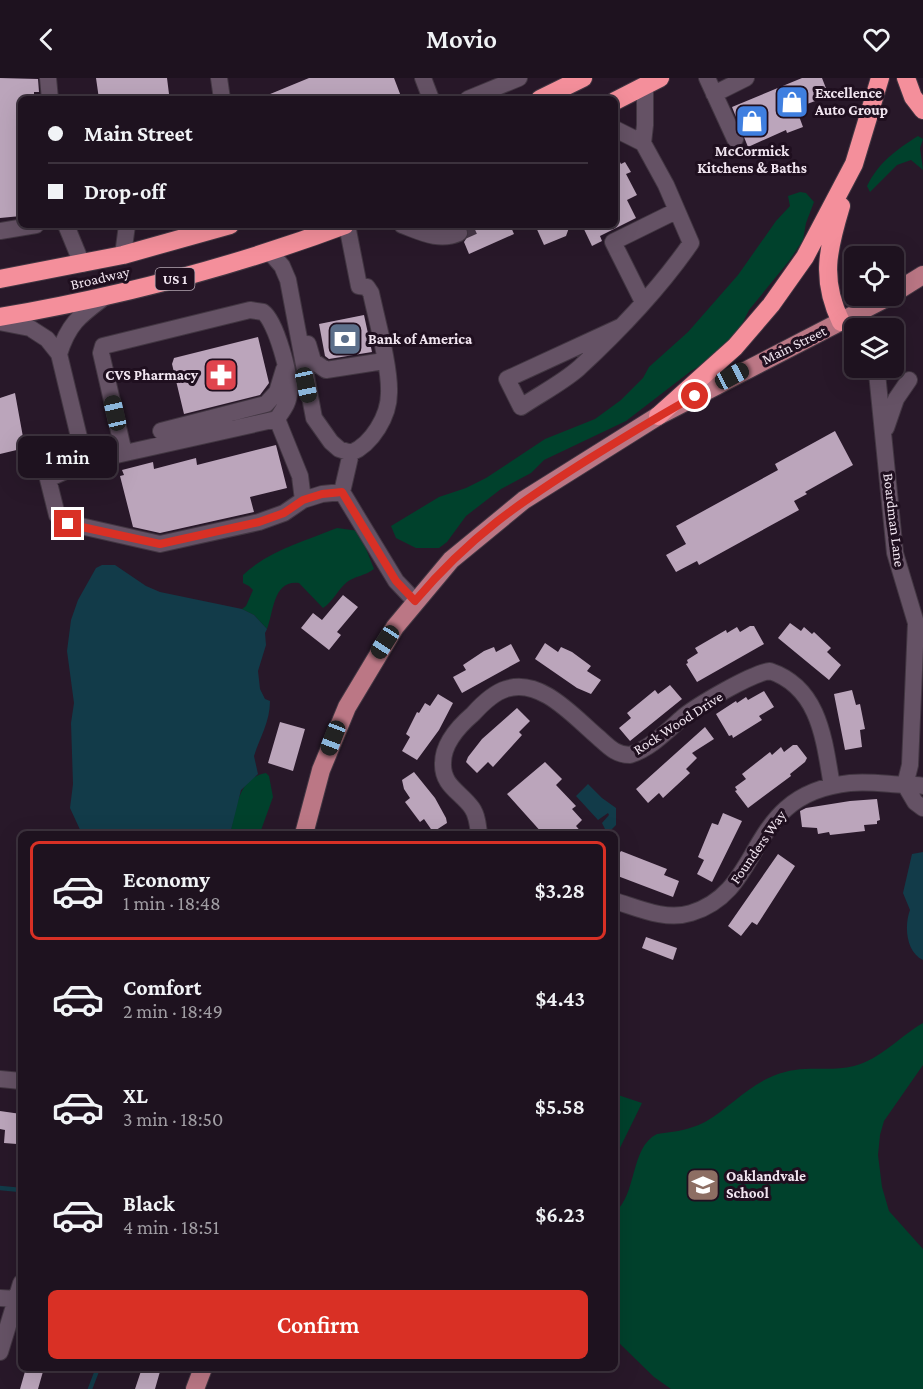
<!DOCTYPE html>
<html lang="en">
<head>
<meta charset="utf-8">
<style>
	:root { --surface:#1e121f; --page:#261b28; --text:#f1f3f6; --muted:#a19ea4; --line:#3c323d; --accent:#d93025 }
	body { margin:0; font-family:"Crimson Pro",serif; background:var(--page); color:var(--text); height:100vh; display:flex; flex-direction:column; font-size:22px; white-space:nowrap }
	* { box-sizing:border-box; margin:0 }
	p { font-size:20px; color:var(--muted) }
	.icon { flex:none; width:33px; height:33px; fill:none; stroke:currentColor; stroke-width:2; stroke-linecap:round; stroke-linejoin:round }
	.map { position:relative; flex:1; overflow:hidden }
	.drawer { position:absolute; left:18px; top:753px; width:600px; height:540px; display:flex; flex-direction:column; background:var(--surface); border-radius:9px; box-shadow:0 6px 24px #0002,0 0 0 2px var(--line) }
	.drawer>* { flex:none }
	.hud { position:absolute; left:18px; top:18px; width:600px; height:132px; border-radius:9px; box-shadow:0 6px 24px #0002,0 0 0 2px var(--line); display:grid; align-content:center; height:132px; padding:0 30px; background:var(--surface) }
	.tools { position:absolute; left:844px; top:168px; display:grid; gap:12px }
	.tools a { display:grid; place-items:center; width:60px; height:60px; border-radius:9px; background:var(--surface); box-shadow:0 6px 24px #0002,0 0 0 2px var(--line); font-size:30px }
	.end { position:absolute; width:27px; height:27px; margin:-14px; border:8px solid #d93025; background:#fff; box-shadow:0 0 0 3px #fff }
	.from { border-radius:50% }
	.bubble { position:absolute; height:42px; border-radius:9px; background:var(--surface); box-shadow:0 6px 24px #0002,0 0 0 2px var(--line); font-size:20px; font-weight:600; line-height:42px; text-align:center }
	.car { position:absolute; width:18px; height:36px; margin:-18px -9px; border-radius:8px; box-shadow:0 0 4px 2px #0007; background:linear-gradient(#222 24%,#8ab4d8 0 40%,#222 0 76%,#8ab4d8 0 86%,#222 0) }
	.hud b { display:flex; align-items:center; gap:21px; height:57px; font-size:22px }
	.hud b+b { border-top:2px solid var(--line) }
	.hud i { width:15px; height:15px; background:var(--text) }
	ul { padding:10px 0 0; list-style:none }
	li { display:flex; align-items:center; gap:18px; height:99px; margin:0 12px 9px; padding:0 18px; border:3px solid transparent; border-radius:9px }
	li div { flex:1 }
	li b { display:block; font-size:22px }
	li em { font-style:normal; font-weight:600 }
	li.current { border-color:var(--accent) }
	li>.icon { width:54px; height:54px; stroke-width:1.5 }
	.primary-button { display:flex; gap:12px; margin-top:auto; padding:12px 30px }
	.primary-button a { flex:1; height:69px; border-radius:9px; background:var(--accent); color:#fff; font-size:24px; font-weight:600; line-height:69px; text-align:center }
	header { display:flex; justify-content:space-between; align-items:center; height:78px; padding:0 30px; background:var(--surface); font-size:27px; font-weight:600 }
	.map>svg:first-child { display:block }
	.green { fill:#00412c }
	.water { fill:#123b49 }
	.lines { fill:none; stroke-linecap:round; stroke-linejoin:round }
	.stream { stroke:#123b49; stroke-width:4.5 }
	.building { fill:#bba5bb }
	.minor-tunnel { stroke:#463747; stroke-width:16; stroke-dasharray:16 8; stroke-linecap:butt }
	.minor-casing { stroke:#423642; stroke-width:18 }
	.major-casing { stroke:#423642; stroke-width:20 }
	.highway-casing { stroke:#423642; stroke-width:20 }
	.minor { stroke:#655265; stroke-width:16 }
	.major { stroke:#bb7785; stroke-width:18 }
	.highway { stroke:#f48f9b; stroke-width:18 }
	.route { stroke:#d93025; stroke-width:8 }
	.labels { text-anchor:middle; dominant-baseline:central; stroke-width:6; stroke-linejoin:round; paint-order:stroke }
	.shield { fill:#1f0f1f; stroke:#b2a5b1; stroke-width:1.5 }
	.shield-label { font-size:14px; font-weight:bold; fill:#f1e5f0 }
	.poi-label { font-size:15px; font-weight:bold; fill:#f1e5f0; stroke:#1f0f1f; text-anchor:start }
	.street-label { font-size:15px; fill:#f1e5f0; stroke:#1f0f1f }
</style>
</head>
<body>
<header><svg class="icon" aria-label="back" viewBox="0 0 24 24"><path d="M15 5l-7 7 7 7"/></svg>Movio<svg class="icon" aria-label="heart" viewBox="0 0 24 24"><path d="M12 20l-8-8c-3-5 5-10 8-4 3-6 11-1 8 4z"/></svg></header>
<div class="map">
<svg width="923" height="1311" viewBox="0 0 923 1311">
	<rect width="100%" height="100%" fill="#281829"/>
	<path class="green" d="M918 58 923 61 920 70 923 92 911 82 897 87 870 114 867 108C879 84 896 72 918 58Z
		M800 114 806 115 814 124 806 145 803 162 789 183 749 232 742 246 727 265 705 285 691 293 626 343 544 382 531 395 501 411 466 438 447 464 439 470H416L396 460 391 448 439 419 466 410 486 400 545 361 595 341 621 322 643 300 649 289 688 254 738 197 776 143 790 128 788 118Z
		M337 450 359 453 374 491C365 498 355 498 347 504 337 512 334 523 323 530L299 505C273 502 274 533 267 551L254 537 242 531 246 528 253 512 249 508 243 505V497C268 473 305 463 337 450Z
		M266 695 269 698 273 719 260 755 230 756C236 733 237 700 266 695Z
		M923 945V987L884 1043 880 1057 878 1077 882 1109 889 1133 923 1171V1311H671L654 1299 615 1261V1134C637 1117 630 1069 657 1056 661 1055 667 1055 671 1054 681 1053 696 1049 705 1044 729 1030 748 1008 773 998 804 985 826 995 854 988 881 981 900 958 923 945Z
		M615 1016 642 1025 615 1080Z"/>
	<path class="water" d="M102 487H115L146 508 160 514 242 531 254 537 267 551 265 555 266 567 258 593 260 611 265 621 270 623C270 644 260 659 254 678L258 696 241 712 230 756H82L70 730 73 706 71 645 74 625 67 573 71 542 78 522 96 490Z
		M588 706 602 720 616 730V747L611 752 605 751 602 745 609 737 608 735 598 742 576 718Z
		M923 774V882C906 874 904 848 910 832L903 815 912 776Z"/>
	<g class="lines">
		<path class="stream" d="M0 1110 21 1112
			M90 1311 98 1290"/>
	</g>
	<path class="building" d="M0 0 38 1 39 14H34V21H21V138L0 140Z
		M96 0H167L169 16 161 17 162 21H99Z
		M309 0H394L402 21H258Z
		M802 0H822L829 18 796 30 803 49 787 55 786 52 748 69 732 29Z
		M615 74 621 86 625 84 631 94 626 96 637 117 627 122 636 140 600 158 602 163 592 168 582 147H615Z
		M466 147H510L514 156 469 176 464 164 469 156Z
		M535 147H570L566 158 544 167Z
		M364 237 372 274 329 281 325 278 319 246Z
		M258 259 269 305 260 317 184 336 172 286 174 280Z
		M15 315 25 370 0 376V320Z
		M835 353 853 387 805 414 807 416 794 423 799 432 699 487 697 483 676 494 666 477 686 466 676 448 778 392 775 386Z
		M276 367 287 410 250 419 254 434 160 455 133 449 120 398 124 397 122 392 153 384 154 391 196 380 197 387Z
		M343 517 358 529 337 554 341 557 329 572 301 550 313 535 322 542Z
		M790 545 801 553 804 549 812 556 814 554 831 570 827 574 841 587 829 602 778 560Z
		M750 548H754L764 566 697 604 686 586 688 585 687 582 698 575 695 570 726 552 727 555 737 549 740 554Z
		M545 565 558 574 561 569 572 574 591 588 587 593 601 602 591 616 577 610 535 581Z
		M511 566 520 583 462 615 453 599 466 592 463 587 484 573 494 569 496 574Z
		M670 607 682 621 630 663 619 650 631 640 627 635 655 612 658 616Z
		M852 612 856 627 860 626 865 651 860 652 862 669 845 672 834 616Z
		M764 613 774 629 759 638 762 642 733 660 732 657 729 658 716 636 736 623 737 625 746 619 748 622Z
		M438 616 453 625 439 652 417 682 402 673 410 659 406 656 417 634 419 635 425 625 430 628Z
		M517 630 530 643 519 654 522 657 493 689 488 684 477 695 466 684 468 679 482 661Z
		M280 644 305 651 293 693 268 685Z
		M705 649 714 661 692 675 697 680 686 691 690 695 663 720 659 715 648 725 636 711Z
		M793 667H797L807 680 805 684 790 696 791 698 748 730 735 713 737 712 735 709 746 701 742 696 770 674 772 677 781 669 784 674Z
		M545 684 562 701 556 707 576 728 572 731 582 742 576 748 583 756H543L507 716Z
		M414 694 435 720 446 740 447 745 433 754 424 741 420 744 405 724 410 720 404 711 402 702Z
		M877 721 880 742 877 743V746L864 747 865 753 830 757 829 754 818 756 817 750 802 749 800 733 806 730 850 723Z
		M723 735 742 743 712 804 697 796 704 782 698 779 712 745 718 747Z
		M621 773 667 791 664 797 679 803 673 819 615 797V774L619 776Z
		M778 776 795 788 757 847 752 844 741 858 728 848Z
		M646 859 677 870 673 882 642 870Z
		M0 1033 21 1036 17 1066 4 1065 5 1052 0 1051Z
		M26 1290H44L38 1311H20Z
		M142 1290H161L155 1311H135Z"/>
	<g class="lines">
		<path class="minor-tunnel" d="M459 155 477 147"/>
		<defs>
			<path id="minor" d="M48 0 50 21
				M219 0 222 21
				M423 0 431 21
				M707 0 735 61
				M714 16 746 0
				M468 21 519 0
				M615 51 643 65 666 107 691 165C660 210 620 252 579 290 562 305 540 316 521 329L507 301 620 249
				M643 65 645 47V8
				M66 147 82 186
				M402 147C421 154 439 164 459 155
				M0 153 36 147
				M269 173 282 188 288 202 314 340 331 364 339 371 351 375C372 366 389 338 389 315 390 289 377 243 371 215L367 209 359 208 347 147
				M123 177 127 147
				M643 224 613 164 676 133
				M0 244 30 250 47 261 59 276 85 384
				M308 266 313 283 326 292 384 283
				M59 276C69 244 81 237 106 218
				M877 295 895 475 916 545 910 687 905 707
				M886 350 896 321 909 302
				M161 353 266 326 277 314 284 291
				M124 375 101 275 103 268 250 232 263 234C276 243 291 299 289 315 289 325 282 333 277 341
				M342 414 396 503 415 523
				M303 422 300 398 277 341 85 384 48 401 57 437 63 444 160 466 259 444 284 435 303 422 322 416 342 414 351 375
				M905 707 915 724 923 730
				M479 756C478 747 477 737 472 730 461 714 442 708 443 685 443 666 459 648 473 636 482 626 493 615 506 611 541 599 575 640 599 660 609 669 616 677 630 677 651 670 666 654 683 639 698 627 752 595 770 593 820 610 824 662 832 708
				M615 823C638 830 666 843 691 835 767 812 743 716 850 705 869 703 886 706 905 707 911 708 917 706 923 708
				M0 1001 21 1003
				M0 1220 17 1221
				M0 1274 21 1205"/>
			<path id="major" d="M894 215 923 197
				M304 756 321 692 347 629 395 549 451 482 524 422 658 338 890 218
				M195 1311 203 1290"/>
			<path id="highway" d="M906 0 913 19 923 32
				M540 21 583 0
				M615 23 660 0
				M0 201 123 177 230 147
				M0 239C117 219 233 189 345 147
				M841 244C820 201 828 171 841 128
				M658 338 735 269 771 227 805 179 854 86 880 0"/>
		</defs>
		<use href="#minor" class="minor-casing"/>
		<use href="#major" class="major-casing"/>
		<use href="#highway" class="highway-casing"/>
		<use href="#minor" class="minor"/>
		<use href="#major" class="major"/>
		<use href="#highway" class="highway"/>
	</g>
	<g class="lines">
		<path class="route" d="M68 446 160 466 259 444 284 435 303 422 322 416 342 414 396 503 415 523C470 458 520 424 592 379 626 358 660 337 695 318"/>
	</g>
	<defs>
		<symbol id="shop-square" viewBox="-11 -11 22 22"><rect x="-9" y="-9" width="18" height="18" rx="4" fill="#3f7fe0" stroke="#1f0f1f"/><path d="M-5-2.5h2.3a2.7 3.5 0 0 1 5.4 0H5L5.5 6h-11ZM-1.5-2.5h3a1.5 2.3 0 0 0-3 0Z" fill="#fff"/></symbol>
		<symbol id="bank-square" viewBox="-11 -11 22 22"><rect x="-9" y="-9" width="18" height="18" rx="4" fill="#5c6f8a" stroke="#1f0f1f"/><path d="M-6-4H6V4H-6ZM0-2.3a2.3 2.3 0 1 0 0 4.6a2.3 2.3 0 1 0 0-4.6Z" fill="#fff"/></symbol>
		<symbol id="pharmacy-square" viewBox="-11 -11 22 22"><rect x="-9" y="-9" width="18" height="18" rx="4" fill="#e0444e" stroke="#1f0f1f"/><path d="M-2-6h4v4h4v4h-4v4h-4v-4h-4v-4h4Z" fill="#fff"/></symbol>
		<symbol id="school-square" viewBox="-11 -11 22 22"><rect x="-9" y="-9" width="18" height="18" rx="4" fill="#8d6e63" stroke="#1f0f1f"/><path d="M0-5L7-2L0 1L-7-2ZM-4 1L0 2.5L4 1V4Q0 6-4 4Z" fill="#fff"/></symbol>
	</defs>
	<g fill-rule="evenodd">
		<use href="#shop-square" x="773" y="5" width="38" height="38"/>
		<use href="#shop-square" x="733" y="24" width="38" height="38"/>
		<use href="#bank-square" x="326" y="242" width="38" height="38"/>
		<use href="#pharmacy-square" x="202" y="278" width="38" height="38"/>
		<use href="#school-square" x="684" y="1088" width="38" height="38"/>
	</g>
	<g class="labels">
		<rect class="shield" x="155.5" y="190" width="39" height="22" rx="4.5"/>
		<g class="shield-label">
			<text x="175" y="201">US 1</text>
		</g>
		<g class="poi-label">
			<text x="815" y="15">Excellence<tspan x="815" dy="17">Auto Group</tspan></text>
			<text x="752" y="73" text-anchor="middle">McCormick<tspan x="752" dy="17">Kitchens &amp; Baths</tspan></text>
			<text x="368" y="261">Bank of America</text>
			<text x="198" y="297" text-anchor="end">CVS Pharmacy</text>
			<text x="726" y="1098">Oaklandvale<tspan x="726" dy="17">School</tspan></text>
		</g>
		<g class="street-label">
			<text transform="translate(100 200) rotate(-13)">Broadway</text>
			<text transform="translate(794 267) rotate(-26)">Main Street</text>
			<text transform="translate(894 442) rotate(83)">Boardman Lane</text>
			<text transform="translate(678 645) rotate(-33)">Rock Wood Drive</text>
			<text transform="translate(758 769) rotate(-55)">Founders Way</text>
		</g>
	</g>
</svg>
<div class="tools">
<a><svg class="icon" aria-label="locate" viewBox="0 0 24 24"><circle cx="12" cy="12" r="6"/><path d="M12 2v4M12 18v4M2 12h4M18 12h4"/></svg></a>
<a><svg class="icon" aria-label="layers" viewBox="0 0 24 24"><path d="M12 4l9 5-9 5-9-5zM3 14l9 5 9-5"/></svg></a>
</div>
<i class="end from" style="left:695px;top:318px"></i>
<i class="end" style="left:68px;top:446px"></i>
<div class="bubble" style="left:18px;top:358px;width:99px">1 min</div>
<i class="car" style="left:732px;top:298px;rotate:62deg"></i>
<i class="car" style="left:306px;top:307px;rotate:168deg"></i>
<i class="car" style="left:115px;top:335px;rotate:347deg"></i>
<i class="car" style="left:385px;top:564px;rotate:213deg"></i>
<i class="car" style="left:333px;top:660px;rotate:201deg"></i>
<div class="hud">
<b><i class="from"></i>Main Street</b>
<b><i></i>Drop-off</b>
</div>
<section class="drawer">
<ul>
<li class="current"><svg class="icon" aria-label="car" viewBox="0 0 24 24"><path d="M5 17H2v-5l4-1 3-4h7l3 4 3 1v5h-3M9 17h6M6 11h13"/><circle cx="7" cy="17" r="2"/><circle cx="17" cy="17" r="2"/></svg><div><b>Economy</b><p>1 min · 18:48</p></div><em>$3.28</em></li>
<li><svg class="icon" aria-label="car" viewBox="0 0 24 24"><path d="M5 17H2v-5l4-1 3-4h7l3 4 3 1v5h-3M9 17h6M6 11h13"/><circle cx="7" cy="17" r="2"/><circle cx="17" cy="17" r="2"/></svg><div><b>Comfort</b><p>2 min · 18:49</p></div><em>$4.43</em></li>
<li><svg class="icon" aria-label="car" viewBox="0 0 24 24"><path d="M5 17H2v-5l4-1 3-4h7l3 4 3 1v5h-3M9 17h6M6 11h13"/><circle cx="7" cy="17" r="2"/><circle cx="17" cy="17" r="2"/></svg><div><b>XL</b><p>3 min · 18:50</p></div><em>$5.58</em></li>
<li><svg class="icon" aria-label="car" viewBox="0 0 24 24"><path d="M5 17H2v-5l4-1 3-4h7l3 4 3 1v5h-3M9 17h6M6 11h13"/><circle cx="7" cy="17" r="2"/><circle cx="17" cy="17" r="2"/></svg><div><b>Black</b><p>4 min · 18:51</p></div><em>$6.23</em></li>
</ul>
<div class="primary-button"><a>Confirm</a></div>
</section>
</div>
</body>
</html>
